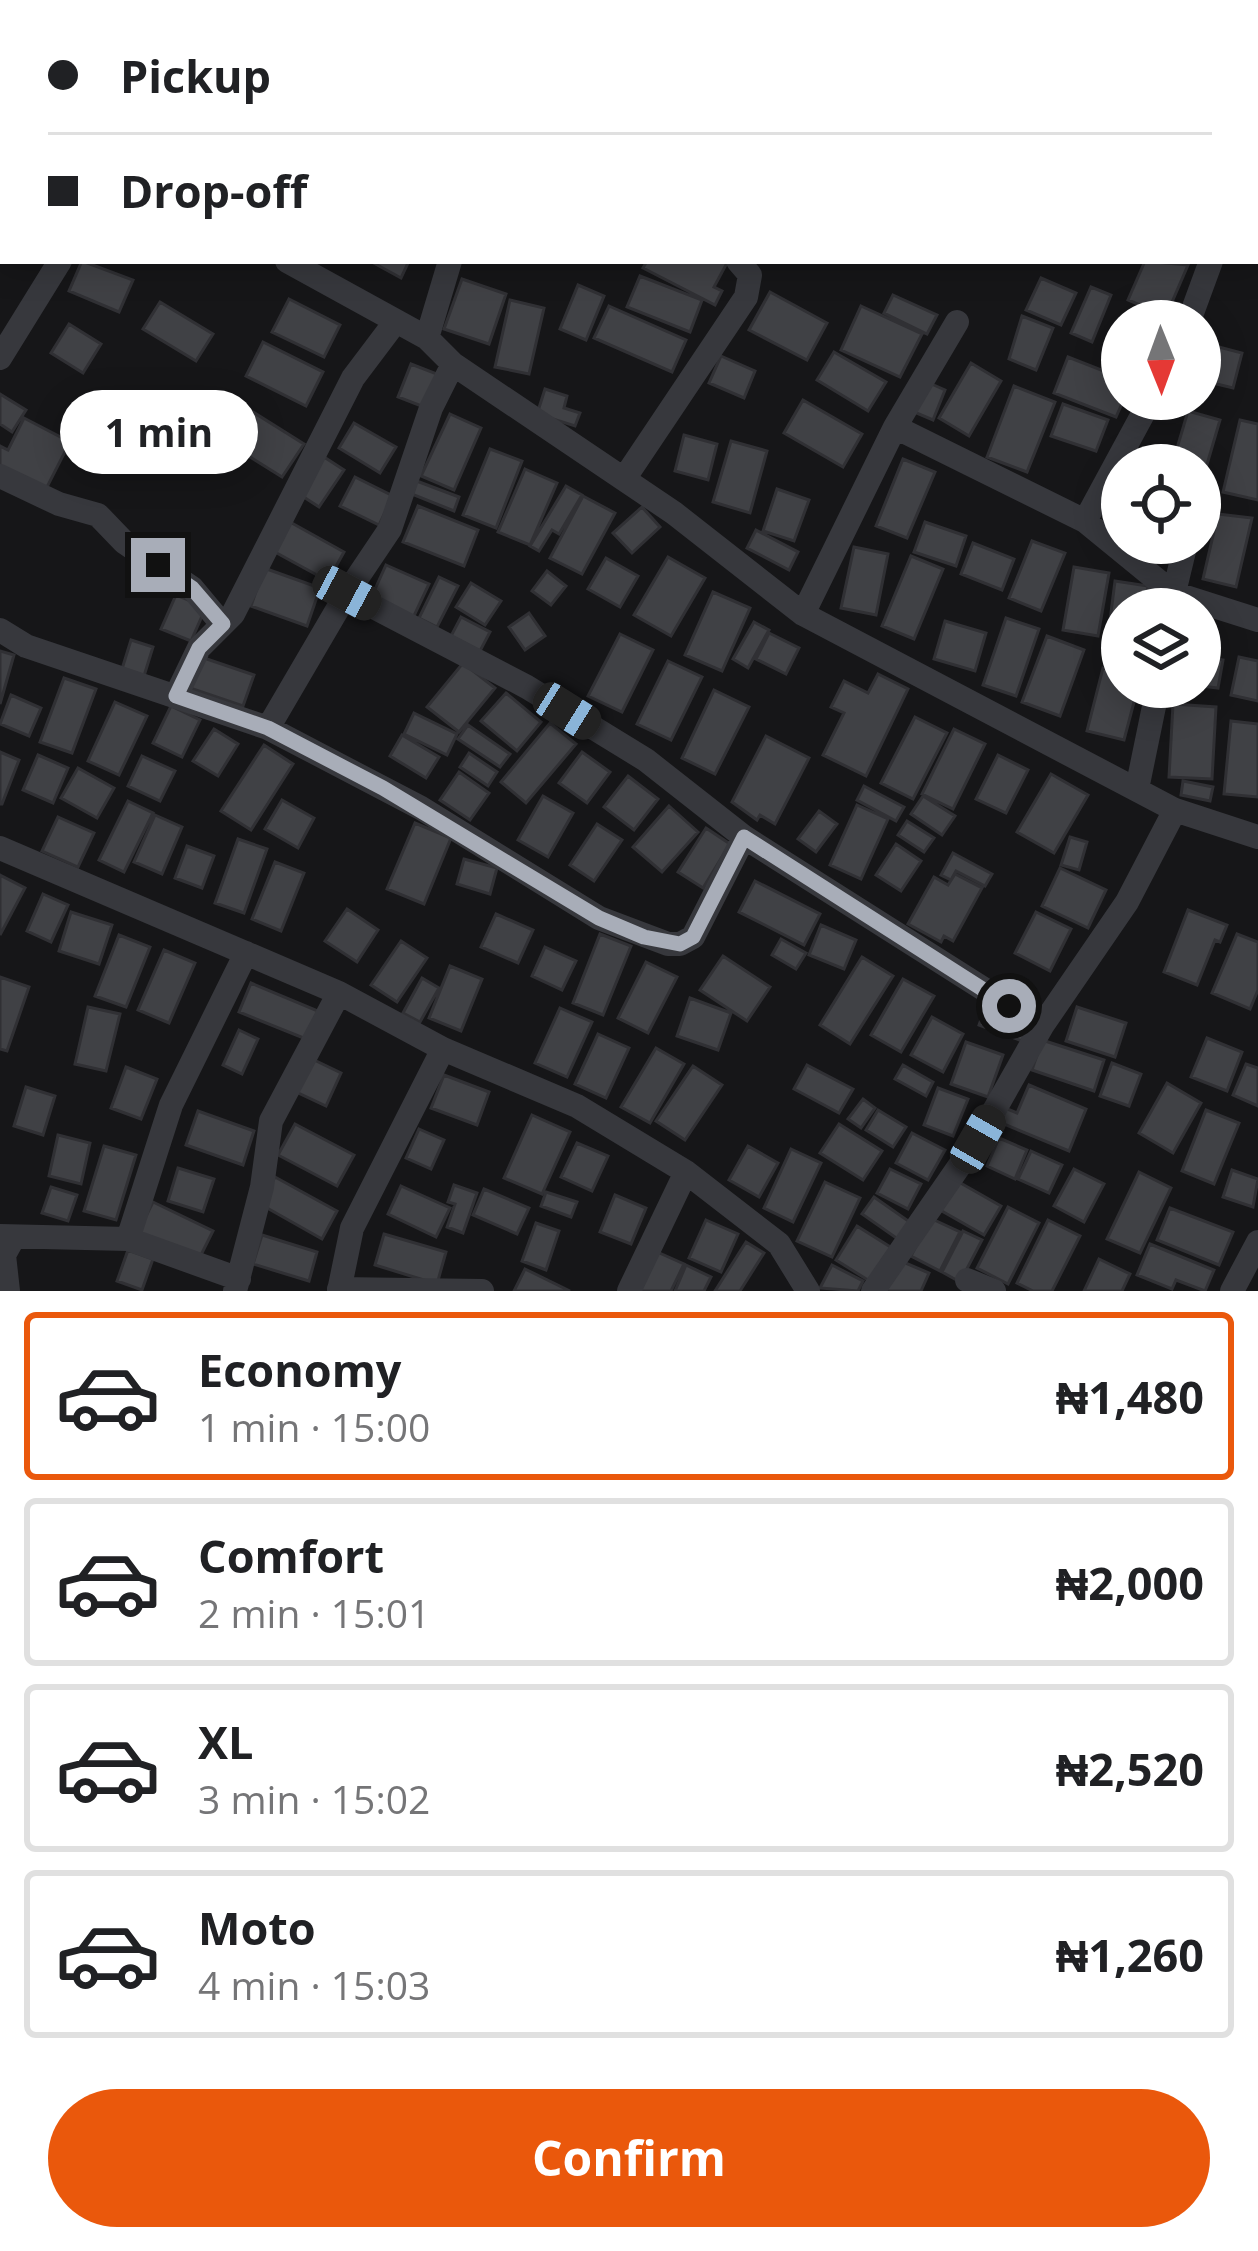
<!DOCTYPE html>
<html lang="en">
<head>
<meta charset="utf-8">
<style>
	:root { --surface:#fff; --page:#f6f6f6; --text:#202124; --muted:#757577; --line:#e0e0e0; --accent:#ea580c }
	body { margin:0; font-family:"Open Sans",sans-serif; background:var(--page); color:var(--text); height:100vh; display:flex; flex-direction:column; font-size:45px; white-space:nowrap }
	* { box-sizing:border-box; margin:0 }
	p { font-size:39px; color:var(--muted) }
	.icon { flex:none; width:66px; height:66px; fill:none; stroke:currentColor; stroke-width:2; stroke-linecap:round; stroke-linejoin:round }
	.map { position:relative; height:1291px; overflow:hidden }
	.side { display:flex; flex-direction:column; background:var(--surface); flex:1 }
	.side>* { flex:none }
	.guide { position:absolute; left:0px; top:0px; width:1260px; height:264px; box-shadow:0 6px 30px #0003; display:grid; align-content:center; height:264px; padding:0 48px; background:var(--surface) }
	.needle { width:78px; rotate:179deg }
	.tools { position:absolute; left:1101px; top:300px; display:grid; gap:24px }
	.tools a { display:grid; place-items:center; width:120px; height:120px; border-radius:50%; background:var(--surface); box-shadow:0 6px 30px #0003; font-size:60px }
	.end { position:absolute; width:54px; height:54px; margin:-27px; border:15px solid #a8adb8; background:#111; box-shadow:0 0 0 6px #111 }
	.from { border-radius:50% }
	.bubble { position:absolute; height:84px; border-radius:42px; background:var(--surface); box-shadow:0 6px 30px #0003; font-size:39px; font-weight:700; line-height:84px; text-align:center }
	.car { position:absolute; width:36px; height:72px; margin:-36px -18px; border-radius:15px; box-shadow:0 0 9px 3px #0007; background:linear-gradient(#222 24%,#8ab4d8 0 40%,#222 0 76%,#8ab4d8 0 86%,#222 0) }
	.guide b { display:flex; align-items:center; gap:42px; height:114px; font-size:45px }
	.guide b+b { border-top:3px solid var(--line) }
	.guide i { width:30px; height:30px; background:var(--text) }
	ul { padding:21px 0 0; list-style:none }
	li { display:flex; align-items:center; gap:36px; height:168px; margin:0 24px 18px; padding:0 24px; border:6px solid var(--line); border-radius:12px }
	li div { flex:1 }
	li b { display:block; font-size:45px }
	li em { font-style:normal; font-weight:700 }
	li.current { border-color:var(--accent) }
	li>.icon { width:108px; height:108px; stroke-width:1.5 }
	.action { display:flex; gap:24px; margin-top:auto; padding:24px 48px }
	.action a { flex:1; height:138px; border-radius:72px; background:var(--accent); color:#fff; font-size:48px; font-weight:700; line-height:138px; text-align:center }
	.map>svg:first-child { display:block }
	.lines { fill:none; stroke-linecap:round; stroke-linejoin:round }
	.stream { stroke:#2c353c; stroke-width:6 }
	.building { fill:#404145; stroke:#303034; stroke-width:3 }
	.street { stroke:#37383d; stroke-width:24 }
	.route { stroke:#a8adb8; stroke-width:15 }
</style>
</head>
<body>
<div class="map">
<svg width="1258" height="1291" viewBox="0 0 1258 1291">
	<rect width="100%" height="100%" fill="#161618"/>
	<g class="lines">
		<path class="stream" d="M860 0 863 3
			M1257 210H1258"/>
	</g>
	<path class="building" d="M82 261 133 280 119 312 69 291Z
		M370 261H409L401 278Z
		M647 261H723L727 263 714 287 722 291 715 305 643 268Z
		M1145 261 1188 265 1166 316 1128 300Z
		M640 276 702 300 690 332 627 307Z
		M1041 278 1076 293 1061 325 1026 310Z
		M462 279 506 294 489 344 444 329Z
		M578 285 604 296 586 340 560 329Z
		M1091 287 1111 295 1092 342 1071 333Z
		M770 292 827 323 807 360 749 330Z
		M893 295 937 315 927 334 884 313Z
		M289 299 340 325 324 357 272 332Z
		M510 300 544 308 529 374 495 367Z
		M160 302 213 334 196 361 143 329Z
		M609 306 686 340 672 372 594 338Z
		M861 306 922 334 900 377 841 350Z
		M1022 316 1053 328 1036 370 1009 359Z
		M69 324 101 344 83 373 51 353Z
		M263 342 323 372 306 406 246 376Z
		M1200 342 1242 353 1233 388 1200 380Z
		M834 352 886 382 868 411 817 380Z
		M721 356 755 371 744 398 709 383Z
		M1068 357 1122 378 1124 399 1116 417 1054 393Z
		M971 363 1001 381 969 436 939 418Z
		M411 364 437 374 424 407 398 397Z
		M927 382 945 390 933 420 914 412Z
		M1014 386 1055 402 1027 472 987 457Z
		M545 389 567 396 564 408 580 413 575 426 537 414Z
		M0 394 26 410 12 432 0 424Z
		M803 400 862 434 843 467 784 433Z
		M1063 404 1108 420 1096 451 1051 436Z
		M1188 411 1220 420 1201 485 1200 465H1172Z
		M253 412 304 444 282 477 231 445Z
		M450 414 481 428 454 490 421 476Z
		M24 418 70 442 46 489 0 466V446L8 450Z
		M1240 420 1258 424V500L1223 492Z
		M354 423 396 447 380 473 339 448Z
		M684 435 717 444 708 480 675 471Z
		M731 441 767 451 750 513 713 502Z
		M490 449 522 461 496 528 463 515Z
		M321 455 344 470 319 507 296 492Z
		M903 459 935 472 907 538 876 526Z
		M525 469 557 483 530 545 498 532Z
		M355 477 393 496 379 525 340 506Z
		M414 480 459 497 454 511 409 493Z
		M566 486 582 495 559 534 552 530 539 551 530 546Z
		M777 489 809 500 794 541 763 531Z
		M583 496 615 513 582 574 550 558Z
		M418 506 478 530 464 566 403 542Z
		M642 507 660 527 632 553 613 533Z
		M1218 514 1252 518 1236 587 1203 579Z
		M290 522 344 552 328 581 273 551Z
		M925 522 966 536 956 566 914 552Z
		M756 530 798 552 789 570 747 548Z
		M1032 541 1065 553 1041 611 1009 598Z
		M973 543 1014 559 1002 590 961 574Z
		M854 547 888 554 876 615 841 608Z
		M911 556 943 569 914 639 882 626Z
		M668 557 705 578 671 636 634 615Z
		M606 558 638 576 620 607 588 589Z
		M386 565 429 584 413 618 371 598Z
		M1074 567 1109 573 1098 636 1063 630Z
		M264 568 320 588 307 626 251 606Z
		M547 571 566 586 551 605 532 591Z
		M439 577 458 586 437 627 419 618Z
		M1115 581 1148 586 1145 609H1122V646L1107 644Z
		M471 583 501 601 485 625 456 607Z
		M713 592 750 608 722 671 685 655Z
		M176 595 206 607 191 641 161 629Z
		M529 613 545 636 525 650 509 627Z
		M461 617 490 632 480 651 451 636Z
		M1006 618 1039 629 1016 696 983 685Z
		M945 621 986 633 975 671 934 659Z
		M754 622 769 630 748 668 733 659Z
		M769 633 799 648 786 674 756 659Z
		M620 634 653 650 622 712 588 696Z
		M1047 636 1084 650 1060 716 1022 702Z
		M131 640 153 647 144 676 122 669Z
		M0 651 14 655 0 704Z
		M198 656 254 675 243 706 187 687Z
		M1200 656 1223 660 1218 688 1200 686Z
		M1239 657 1258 661V701L1231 695Z
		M668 661 702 677 671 740 637 724Z
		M463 663 495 688 459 732 427 707Z
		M1103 668 1122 673V687H1138L1124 740 1087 731Z
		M878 674 908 689 866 776 823 755 844 713 831 707 844 681 868 693Z
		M64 678 96 689 72 753 40 742Z
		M714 690 749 707 715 774 682 758Z
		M506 693 541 722 517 751 481 721Z
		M11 695 41 708 29 736 0 724Z
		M115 702 147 716 119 775 88 761Z
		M1173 704 1216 707 1212 779 1169 777Z
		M171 706 200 720 182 757 153 743Z
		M414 713 457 734 447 755 404 734Z
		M915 717 947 733 913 799 881 783Z
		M1231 721 1258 724V797L1224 794Z
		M550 723 576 744 526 803 501 782Z
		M468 725 510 754 500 767 458 739Z
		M214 729 238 744 218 776 193 761Z
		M954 729 985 744 953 809 922 794Z
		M402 735 439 757 426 778 390 756Z
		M766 736 809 758 775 824 760 815 757 820 732 802Z
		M264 745 293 764 251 830 221 811Z
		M0 752 19 760 2 804H0Z
		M582 752 610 772 587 803 559 783Z
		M469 753 497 772 488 786 460 767Z
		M38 755 68 768 53 803 23 790Z
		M998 755 1028 770 1006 813 976 799Z
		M142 756 175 771 160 801 128 786Z
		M78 768 114 788 97 818 61 798Z
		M459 772 489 793 470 820 440 800Z
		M1051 774 1088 795 1054 853 1017 832Z
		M628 776 658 799 634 830 604 807Z
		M1183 781 1213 787 1210 801 1181 795Z
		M864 786 904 807 896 821 857 800Z
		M543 796 573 813 548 857 518 840Z
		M923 796 955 816 942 835 911 814Z
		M282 800 314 818 298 848 265 829Z
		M128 801 153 813 124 872 99 860Z
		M857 805 888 819 861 879 830 865Z
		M669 806 698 832 662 872 633 847Z
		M819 811 837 824 816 852 798 839Z
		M155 815 182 827 162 874 134 862Z
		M58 817 94 833 78 867 42 851Z
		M907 821 934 838 924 852 898 835Z
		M415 823 451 838 424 904 387 889Z
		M597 824 622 840 594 881 570 865Z
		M706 828 730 844 703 888 678 872Z
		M1070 837 1087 842 1079 870 1061 865Z
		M238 839 267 849 244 913 215 903Z
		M896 844 921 861 901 891 876 875Z
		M187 846 214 856 202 888 175 878Z
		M953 853 992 874 985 886 956 871 951 880 941 875Z
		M464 859 497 868 490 894 457 884Z
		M275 862 304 873 281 931 252 919Z
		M1060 868 1106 890 1088 928 1042 906Z
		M955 874 982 888 953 941 944 936 941 942 908 924 934 877 948 885Z
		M0 875 25 888 0 935Z
		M755 881 820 914 804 945 739 912Z
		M43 894 68 905 51 942 27 931Z
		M347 909 378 930 357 962 325 941Z
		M1188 910 1227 925 1220 942 1215 940 1197 985 1164 972Z
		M71 912 112 925 99 964 59 951Z
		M1036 912 1071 929 1050 971 1015 953Z
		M496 914 533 930 518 963 481 947Z
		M821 925 856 940 844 969 809 955Z
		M600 934 631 946 603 1015 573 1003Z
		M1237 934 1258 942V990L1250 1009 1212 993Z
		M119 935 150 947 126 1007 95 996Z
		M781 939 806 953 796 969 772 955Z
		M401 941 427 958 397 1002 371 985Z
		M545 947 576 961 562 990 532 976Z
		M164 950 195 963 169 1023 138 1010Z
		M723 956 770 987 747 1021 700 990Z
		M862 957 893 976 850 1044 820 1025Z
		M646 962 677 977 648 1033 618 1018Z
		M450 966 482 979 461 1031 429 1018Z
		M0 977 29 987 7 1051 0 1049Z
		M422 978 439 988 420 1022 403 1013Z
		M903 979 934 996 901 1052 871 1035Z
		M251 983 318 1011 306 1039 239 1012Z
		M690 998 731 1013 718 1050 677 1036Z
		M88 1007 120 1014 106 1071 75 1064Z
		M1077 1007 1126 1023 1115 1057 1066 1041Z
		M560 1008 592 1022 567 1077 535 1063Z
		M984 1011 1027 1028 1022 1041 979 1025Z
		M932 1017 963 1034 943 1072 911 1055Z
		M239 1030 258 1039 242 1074 223 1065Z
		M598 1034 629 1048 606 1098 575 1084Z
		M1207 1038 1242 1052 1227 1091 1191 1077Z
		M1042 1040 1104 1060 1094 1091 1032 1070Z
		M966 1042 1003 1055 988 1097 951 1084Z
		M656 1048 684 1064 650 1123 621 1107Z
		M308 1057 341 1073 326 1106 292 1090Z
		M1112 1063 1141 1074 1129 1106 1100 1096Z
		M1246 1064 1258 1068V1106L1233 1095Z
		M807 1065 853 1089 839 1113 794 1089Z
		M903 1065 933 1082 926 1096 895 1079Z
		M693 1066 722 1085 685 1140 656 1121Z
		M126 1067 157 1079 141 1119 111 1108Z
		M444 1075 489 1092 477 1125 431 1108Z
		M1167 1083 1201 1103 1173 1153 1139 1133Z
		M1029 1085 1086 1109 1069 1151 999 1122 1005 1108 1017 1113Z
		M26 1087 55 1096 43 1135 14 1126Z
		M938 1088 968 1099 953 1136 924 1125Z
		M863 1099 875 1108 861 1128 848 1119Z
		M878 1110 906 1127 893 1147 866 1130Z
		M1206 1110 1239 1123 1214 1184 1182 1171Z
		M198 1111 254 1131 243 1165 186 1145Z
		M532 1115 570 1132 542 1194 504 1178Z
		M295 1124 354 1155 337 1186 278 1155Z
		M839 1124 882 1151 863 1180 820 1153Z
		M419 1129 444 1140 431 1169 406 1158Z
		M912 1133 945 1150 928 1180 896 1163Z
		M58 1135 90 1143 81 1184 49 1176Z
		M999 1138 1027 1150 1015 1179 987 1166Z
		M577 1143 608 1156 592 1191 561 1177Z
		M104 1146 136 1155 116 1220 84 1211Z
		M748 1146 778 1163 759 1197 729 1180Z
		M791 1149 821 1163 793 1222 764 1208Z
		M1031 1151 1062 1165 1049 1193 1018 1179Z
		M178 1168 214 1179 203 1212 168 1201Z
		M890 1169 921 1184 908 1209 877 1193Z
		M1074 1169 1104 1184 1084 1222 1054 1206Z
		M1232 1170 1258 1179 1253 1207 1223 1197Z
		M1139 1172 1171 1188 1140 1253 1107 1239Z
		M275 1177 337 1211 322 1239 260 1204Z
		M957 1181 1001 1206 984 1235 940 1210Z
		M825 1182 860 1198 832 1257 797 1241Z
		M454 1185 477 1193 463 1233 447 1227 455 1204 448 1202Z
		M401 1186 450 1208 436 1237 388 1214Z
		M51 1187 77 1195 68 1221 42 1213Z
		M484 1189 529 1208 517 1234 473 1215Z
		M546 1192 577 1202 571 1217 541 1206Z
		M615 1195 646 1208 631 1244 600 1232Z
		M874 1197 914 1225 902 1242 862 1214Z
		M153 1202 213 1231 198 1261 138 1232Z
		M1008 1207 1039 1223 1008 1284 977 1268Z
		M1170 1208 1233 1232 1219 1265 1157 1240Z
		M930 1218 960 1232 940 1271 911 1256Z
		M706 1220 738 1234 721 1272 689 1258Z
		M1048 1220 1080 1236 1052 1291H1033L1017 1283Z
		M536 1223 559 1231 546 1270 522 1261Z
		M857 1226 892 1248 871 1282 836 1260Z
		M963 1231 982 1240 960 1282 942 1272Z
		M384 1234 446 1252 437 1284 375 1265Z
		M262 1235 317 1252 309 1281 253 1264Z
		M746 1242 764 1253 740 1291H715Z
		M1150 1244 1214 1270 1205 1291 1176 1280 1172 1289 1137 1275Z
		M128 1250 153 1259 142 1290 117 1281Z
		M655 1251 684 1264 671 1291H635Z
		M896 1259 929 1273 921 1291H883Z
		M1099 1259 1130 1274 1122 1291H1084Z
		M686 1265 711 1277 704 1291H675Z
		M832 1265 863 1281 858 1291 820 1288Z
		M525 1269 570 1291H514Z"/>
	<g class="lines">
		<path class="street" d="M126 0 128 3
			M147 3 150 0
			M334 3 335 0
			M538 3 539 0
			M1025 3 1031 0
			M1257 16 1258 15
			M0 115 3 116
			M287 261 427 338 453 364 674 513 803 614 1175 810 1258 837
			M1189 321 1211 261
			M427 338 450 261
			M0 358 60 261
			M895 427 1085 521 1173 593 1258 620
			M0 476 59 504 98 515 124 542 192 588 222 624
			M624 479 746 297 750 275 738 261
			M1085 521 1151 399
			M347 593 527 687 646 760 744 837 1042 1026
			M1171 605 1186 543
			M803 614 895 427 957 322
			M0 630 26 646 268 728 421 808 599 918 668 944H680L693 937 744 837
			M176 696 199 648 233 614 353 378 396 321
			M268 728 347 593 390 529 431 408 453 364
			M1137 789 1158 687
			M0 848 339 993 443 1049 577 1106 686 1172 779 1244 808 1291
			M0 1236 128 1239 239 1279
			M128 1239 171 1105 246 953
			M967 1280 994 1291
			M339 1289 482 1291
			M8 1291 4 1255 14 1237
			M235 1291 262 1187 271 1121 339 993
			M339 1291 352 1228 443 1049
			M629 1291 686 1172
			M873 1291 978 1139 1042 1026 1127 902 1175 810
			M1232 1291 1258 1242"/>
	</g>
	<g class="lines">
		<path class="route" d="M158 565 192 588 223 624 199 648 176 696 268 728 383 788 599 918 644 937 680 944 693 937 744 837 1009 1006"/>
	</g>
</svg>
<div class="tools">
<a><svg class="needle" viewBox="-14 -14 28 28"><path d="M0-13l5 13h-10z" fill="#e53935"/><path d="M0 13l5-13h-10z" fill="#757577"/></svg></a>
<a><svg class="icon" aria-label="locate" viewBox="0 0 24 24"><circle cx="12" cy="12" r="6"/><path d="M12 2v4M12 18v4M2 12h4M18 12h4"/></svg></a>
<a><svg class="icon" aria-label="layers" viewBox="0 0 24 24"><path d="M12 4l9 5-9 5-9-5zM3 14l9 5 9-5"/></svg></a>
</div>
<i class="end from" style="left:1009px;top:1006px"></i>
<i class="end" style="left:158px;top:565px"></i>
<div class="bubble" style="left:60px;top:390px;width:198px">1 min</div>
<i class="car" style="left:347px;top:593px;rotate:118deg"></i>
<i class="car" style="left:567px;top:711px;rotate:122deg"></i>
<i class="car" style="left:978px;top:1139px;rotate:30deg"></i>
<div class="guide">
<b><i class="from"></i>Pickup</b>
<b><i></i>Drop-off</b>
</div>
</div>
<section class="side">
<ul>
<li class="current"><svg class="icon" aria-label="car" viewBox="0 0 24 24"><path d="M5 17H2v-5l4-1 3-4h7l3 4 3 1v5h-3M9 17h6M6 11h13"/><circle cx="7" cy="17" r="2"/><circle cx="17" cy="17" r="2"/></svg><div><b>Economy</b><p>1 min · 15:00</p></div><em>₦1,480</em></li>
<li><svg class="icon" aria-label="car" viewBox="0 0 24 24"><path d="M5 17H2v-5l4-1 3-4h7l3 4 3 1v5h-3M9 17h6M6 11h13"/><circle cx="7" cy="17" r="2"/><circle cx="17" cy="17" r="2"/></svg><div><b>Comfort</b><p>2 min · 15:01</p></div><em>₦2,000</em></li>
<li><svg class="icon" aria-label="car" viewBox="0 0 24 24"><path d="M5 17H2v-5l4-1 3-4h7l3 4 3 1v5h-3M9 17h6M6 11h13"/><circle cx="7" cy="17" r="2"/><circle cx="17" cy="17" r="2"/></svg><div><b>XL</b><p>3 min · 15:02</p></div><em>₦2,520</em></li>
<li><svg class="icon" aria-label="car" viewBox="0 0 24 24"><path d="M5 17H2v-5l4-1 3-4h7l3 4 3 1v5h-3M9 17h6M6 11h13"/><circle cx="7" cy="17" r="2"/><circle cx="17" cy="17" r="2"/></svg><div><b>Moto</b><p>4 min · 15:03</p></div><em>₦1,260</em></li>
</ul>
<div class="action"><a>Confirm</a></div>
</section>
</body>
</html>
